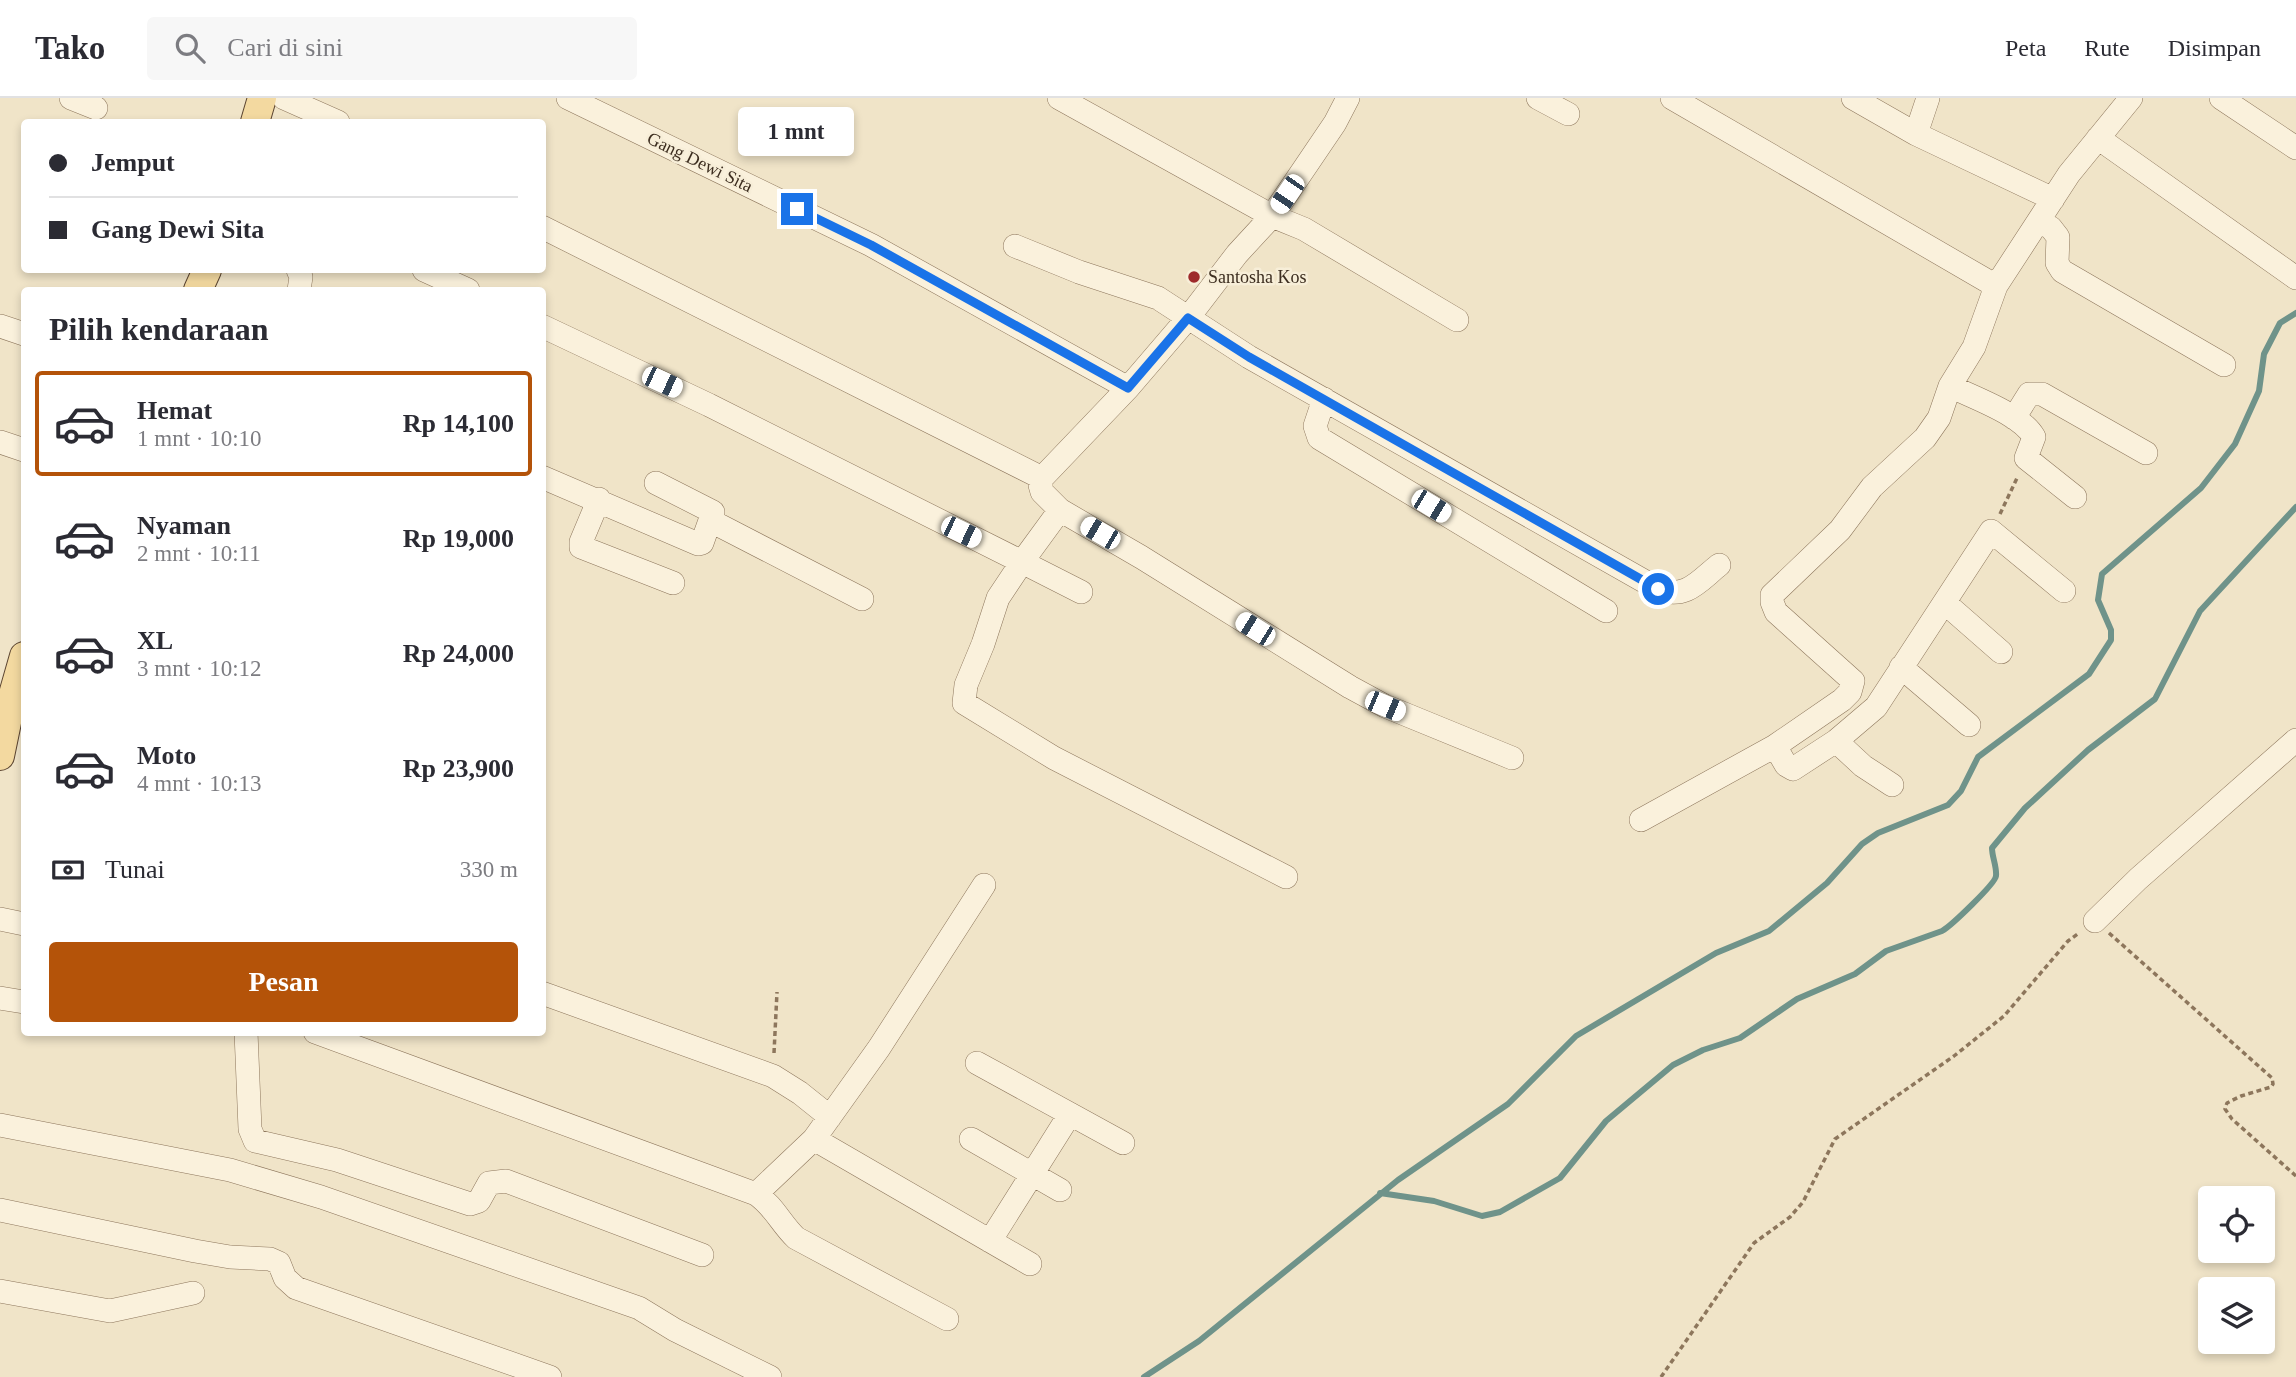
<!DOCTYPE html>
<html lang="id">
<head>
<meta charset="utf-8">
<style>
	:root { --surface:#fff; --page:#f7f7f7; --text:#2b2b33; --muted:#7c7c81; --line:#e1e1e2; --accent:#b45309 }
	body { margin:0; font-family:Georgia,serif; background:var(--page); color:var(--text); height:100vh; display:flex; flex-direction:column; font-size:26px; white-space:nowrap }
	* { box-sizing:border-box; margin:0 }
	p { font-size:23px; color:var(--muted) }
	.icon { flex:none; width:38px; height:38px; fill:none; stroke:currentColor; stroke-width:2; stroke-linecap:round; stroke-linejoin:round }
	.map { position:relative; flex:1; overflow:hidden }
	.panel { position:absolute; left:21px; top:189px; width:525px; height:749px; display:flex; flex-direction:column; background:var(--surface); border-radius:7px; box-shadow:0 4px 10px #0003 }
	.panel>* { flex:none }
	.hud { position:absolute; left:21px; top:21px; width:525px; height:154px; border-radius:7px; box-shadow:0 4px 10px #0003; display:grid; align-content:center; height:154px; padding:0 28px; background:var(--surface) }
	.fabs { position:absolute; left:2198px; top:1088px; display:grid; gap:14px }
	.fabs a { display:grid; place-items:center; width:77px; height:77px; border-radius:7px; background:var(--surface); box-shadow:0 4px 10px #0003; font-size:35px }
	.end { position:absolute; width:32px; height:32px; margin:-16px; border:9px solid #1a73e8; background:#fff; box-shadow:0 0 0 4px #fff }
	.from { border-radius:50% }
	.bubble { position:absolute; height:49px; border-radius:7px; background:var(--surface); box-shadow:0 4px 10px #0003; font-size:23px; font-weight:600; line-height:49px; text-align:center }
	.car { position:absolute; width:21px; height:42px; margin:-21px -10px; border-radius:9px; box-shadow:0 0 5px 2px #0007; background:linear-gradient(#fff 24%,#345 0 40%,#fff 0 76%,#345 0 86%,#fff 0) }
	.hud b { display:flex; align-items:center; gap:24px; height:66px; font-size:26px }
	.hud b+b { border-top:2px solid var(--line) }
	.hud i { width:18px; height:18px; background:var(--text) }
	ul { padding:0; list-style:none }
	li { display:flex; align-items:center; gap:21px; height:105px; margin:0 14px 10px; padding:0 14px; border:4px solid transparent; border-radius:7px }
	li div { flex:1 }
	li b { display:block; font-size:26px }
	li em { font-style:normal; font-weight:600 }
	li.active { border-color:var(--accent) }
	li>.icon { width:63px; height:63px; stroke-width:1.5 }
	h2 { padding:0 28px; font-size:32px; line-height:84px }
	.pay { display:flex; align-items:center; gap:18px; height:77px; padding:0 28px; font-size:26px }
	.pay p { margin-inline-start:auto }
	.primary-button { display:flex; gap:14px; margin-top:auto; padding:14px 28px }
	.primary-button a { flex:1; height:80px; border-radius:7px; background:var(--accent); color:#fff; font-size:28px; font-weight:600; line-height:80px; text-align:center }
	header { display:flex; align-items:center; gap:42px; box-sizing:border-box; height:98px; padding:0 35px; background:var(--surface); border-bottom:2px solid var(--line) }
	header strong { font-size:33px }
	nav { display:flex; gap:38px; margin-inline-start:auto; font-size:24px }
	.search { width:490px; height:63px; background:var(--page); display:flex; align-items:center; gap:18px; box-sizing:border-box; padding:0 24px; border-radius:7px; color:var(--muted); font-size:26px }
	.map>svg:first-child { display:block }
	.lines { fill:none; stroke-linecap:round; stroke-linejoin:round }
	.stream { stroke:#6f938a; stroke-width:6 }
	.minor-casing { stroke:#8d765c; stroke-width:24 }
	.major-casing { stroke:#5b4430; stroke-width:30 }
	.path { stroke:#8d765c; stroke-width:3.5; stroke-dasharray:5 3.5; stroke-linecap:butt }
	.minor { stroke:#faf1dc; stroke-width:23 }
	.major { stroke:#f3d9a0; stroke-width:28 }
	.route { stroke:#1a73e8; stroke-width:9 }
	.poi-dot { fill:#9e2a2b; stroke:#f7eed8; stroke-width:2.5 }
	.labels { text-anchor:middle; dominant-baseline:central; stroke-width:5; stroke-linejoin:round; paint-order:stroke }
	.street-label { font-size:18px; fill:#3d2e20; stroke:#f7eed8 }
	.poi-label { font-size:18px; fill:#3d2e20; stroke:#f7eed8; text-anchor:start }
</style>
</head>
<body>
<header>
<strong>Tako</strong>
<div class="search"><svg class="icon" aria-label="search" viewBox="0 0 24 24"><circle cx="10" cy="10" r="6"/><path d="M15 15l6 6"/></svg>Cari di sini</div>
<nav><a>Peta</a><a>Rute</a><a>Disimpan</a></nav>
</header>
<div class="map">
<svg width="2296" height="1279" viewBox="0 0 2296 1279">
	<rect width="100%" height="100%" fill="#f0e4c8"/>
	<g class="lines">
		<path class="stream" d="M1380 1095 1434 1103 1482 1118 1500 1114 1560 1080 1606 1023 1673 967 1703 952 1740 940 1797 901 1855 876 1886 853 1942 833C1951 828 1995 786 1996 778 1997 769 1992 759 1992 750L2025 710 2088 652 2155 601 2200 513 2296 409
			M1144 1279 1199 1243 1398 1082 1508 1006 1576 938 1716 855 1769 833 1827 785 1862 746 1878 735 1948 707 1961 693 1978 659 2089 576 2111 542V532L2098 502 2102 476 2201 390 2235 346 2259 293 2264 256 2280 225 2296 215"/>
		<defs>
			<path id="minor" d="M71 0 96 10
				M284 0 338 24
				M568 0 871 147 1128 290
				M1059 0 1272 118 1304 131 1457 222
				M1348 0 1335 25 1272 118 1237 156 1188 220 1128 290 1042 380 1040 387 1042 394 1060 412 1141 459 1350 589 1385 608 1512 660
				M1538 0 1568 16
				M1672 0 1996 188
				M1853 0 1916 36 2053 101
				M2221 0 2296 50
				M1916 36 1928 0
				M2098 40 2296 180
				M2039 123 2051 130 2058 139 2057 165 2062 173 2224 267
				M542 129 1042 380
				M1015 148 1079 174 1158 200 1249 259 1658 491C1686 502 1699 483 1719 467
				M298 172 301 179 299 192
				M424 172 468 192
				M0 228 24 236
				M542 228 709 307 1022 464 998 500 983 546 966 587 964 605 1054 660 1286 779
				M1950 288 1939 320 1925 340 1872 389 1840 432 1772 497V504L1776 514 1853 583 1850 594 1842 602 1775 648 1786 667 1793 671 1836 643 1876 609 1991 433 2064 493
				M1324 301 1315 328 1319 340 1606 513
				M2014 320 2029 296H2042L2146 355
				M0 344 24 352
				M542 379 698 446 702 445 713 414 656 385
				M2075 399 2026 360 2034 339C2021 316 1974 300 1950 288L1974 249 1996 188 2069 76 2131 0
				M599 401 581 444V449L673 485
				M1060 412 1022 464 1081 494
				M711 423 862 501
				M1945 505 2001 554
				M1901 569 1969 627
				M1836 643 1863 668 1892 687
				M1641 722 1775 648
				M0 821 24 826
				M2095 823 2138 781 2296 642
				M542 895 773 978 800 995 830 1019
				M0 900 24 904
				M246 934 250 1031 255 1043 337 1062 470 1106 479 1103 489 1085 506 1083 702 1157
				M315 934 756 1096C774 1108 781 1126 796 1140L947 1221
				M977 965 1123 1045
				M0 1027 230 1072 321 1099 639 1210 675 1232 770 1279
				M814 1041 1030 1166
				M971 1041 1060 1092
				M756 1096 814 1041 879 950 984 787
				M0 1112 195 1153 230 1159 270 1161 279 1165 285 1180 296 1190 550 1279
				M990 1143 1070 1016
				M0 1193 110 1213 193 1195"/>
			<path id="major" d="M255 24 262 0
				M198 192 207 172
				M0 658 12 600 24 558"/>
		</defs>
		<use href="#minor" class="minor-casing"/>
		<use href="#major" class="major-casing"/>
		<path class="path" d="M2000 416 2018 378
			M2109 835 2272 980 2273 986 2271 989 2241 998 2227 1005 2225 1011 2232 1021 2296 1078
			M774 955 777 894
			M1661 1279 1754 1145 1790 1119 1803 1104 1835 1041 1954 958 2004 918 2068 843 2079 835"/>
		<use href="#minor" class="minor"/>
		<use href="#major" class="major"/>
	</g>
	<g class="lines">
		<path class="route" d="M797 111 871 147 1128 290 1188 220 1249 259 1658 491"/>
	</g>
	<circle class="poi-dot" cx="1194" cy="179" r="7"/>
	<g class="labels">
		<g class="street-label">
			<text transform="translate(700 64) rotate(26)">Gang Dewi Sita</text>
		</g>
		<g class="poi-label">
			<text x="1208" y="179">Santosha Kos</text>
		</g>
	</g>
</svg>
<div class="fabs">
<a><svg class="icon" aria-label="locate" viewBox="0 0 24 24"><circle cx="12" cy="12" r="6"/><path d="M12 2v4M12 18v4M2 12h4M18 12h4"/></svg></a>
<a><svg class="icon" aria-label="layers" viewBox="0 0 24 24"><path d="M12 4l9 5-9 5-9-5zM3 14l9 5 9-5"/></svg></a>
</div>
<i class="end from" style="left:1658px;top:491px"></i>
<i class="end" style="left:797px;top:111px"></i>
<div class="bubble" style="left:738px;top:9px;width:116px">1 mnt</div>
<i class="car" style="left:1287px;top:96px;rotate:214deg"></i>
<i class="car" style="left:662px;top:284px;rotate:115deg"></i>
<i class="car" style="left:1431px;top:408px;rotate:121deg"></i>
<i class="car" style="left:961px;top:434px;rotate:116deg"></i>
<i class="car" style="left:1100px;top:435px;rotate:300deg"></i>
<i class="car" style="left:1255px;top:531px;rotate:302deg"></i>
<i class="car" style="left:1385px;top:608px;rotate:113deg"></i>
<div class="hud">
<b><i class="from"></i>Jemput</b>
<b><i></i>Gang Dewi Sita</b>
</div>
<section class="panel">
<h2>Pilih kendaraan</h2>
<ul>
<li class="active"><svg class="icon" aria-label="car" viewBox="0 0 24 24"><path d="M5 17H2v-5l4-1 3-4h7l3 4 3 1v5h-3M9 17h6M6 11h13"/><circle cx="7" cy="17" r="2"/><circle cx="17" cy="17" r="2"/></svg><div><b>Hemat</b><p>1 mnt · 10:10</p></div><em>Rp 14,100</em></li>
<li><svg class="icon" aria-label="car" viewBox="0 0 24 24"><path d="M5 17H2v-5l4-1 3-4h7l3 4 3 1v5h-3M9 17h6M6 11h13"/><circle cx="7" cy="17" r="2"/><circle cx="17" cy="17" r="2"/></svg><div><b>Nyaman</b><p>2 mnt · 10:11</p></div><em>Rp 19,000</em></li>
<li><svg class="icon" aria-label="car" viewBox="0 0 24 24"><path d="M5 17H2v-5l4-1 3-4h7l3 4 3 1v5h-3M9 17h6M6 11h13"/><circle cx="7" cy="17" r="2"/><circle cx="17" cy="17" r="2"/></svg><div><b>XL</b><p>3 mnt · 10:12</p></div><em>Rp 24,000</em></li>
<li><svg class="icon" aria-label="car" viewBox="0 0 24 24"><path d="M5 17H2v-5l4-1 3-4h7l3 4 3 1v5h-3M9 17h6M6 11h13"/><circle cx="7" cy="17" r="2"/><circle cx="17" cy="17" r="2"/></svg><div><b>Moto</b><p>4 mnt · 10:13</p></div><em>Rp 23,900</em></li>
</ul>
<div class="pay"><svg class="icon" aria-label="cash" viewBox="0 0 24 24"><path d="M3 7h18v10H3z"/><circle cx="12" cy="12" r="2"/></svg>Tunai<p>330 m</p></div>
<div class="primary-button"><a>Pesan</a></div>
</section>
</div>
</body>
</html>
